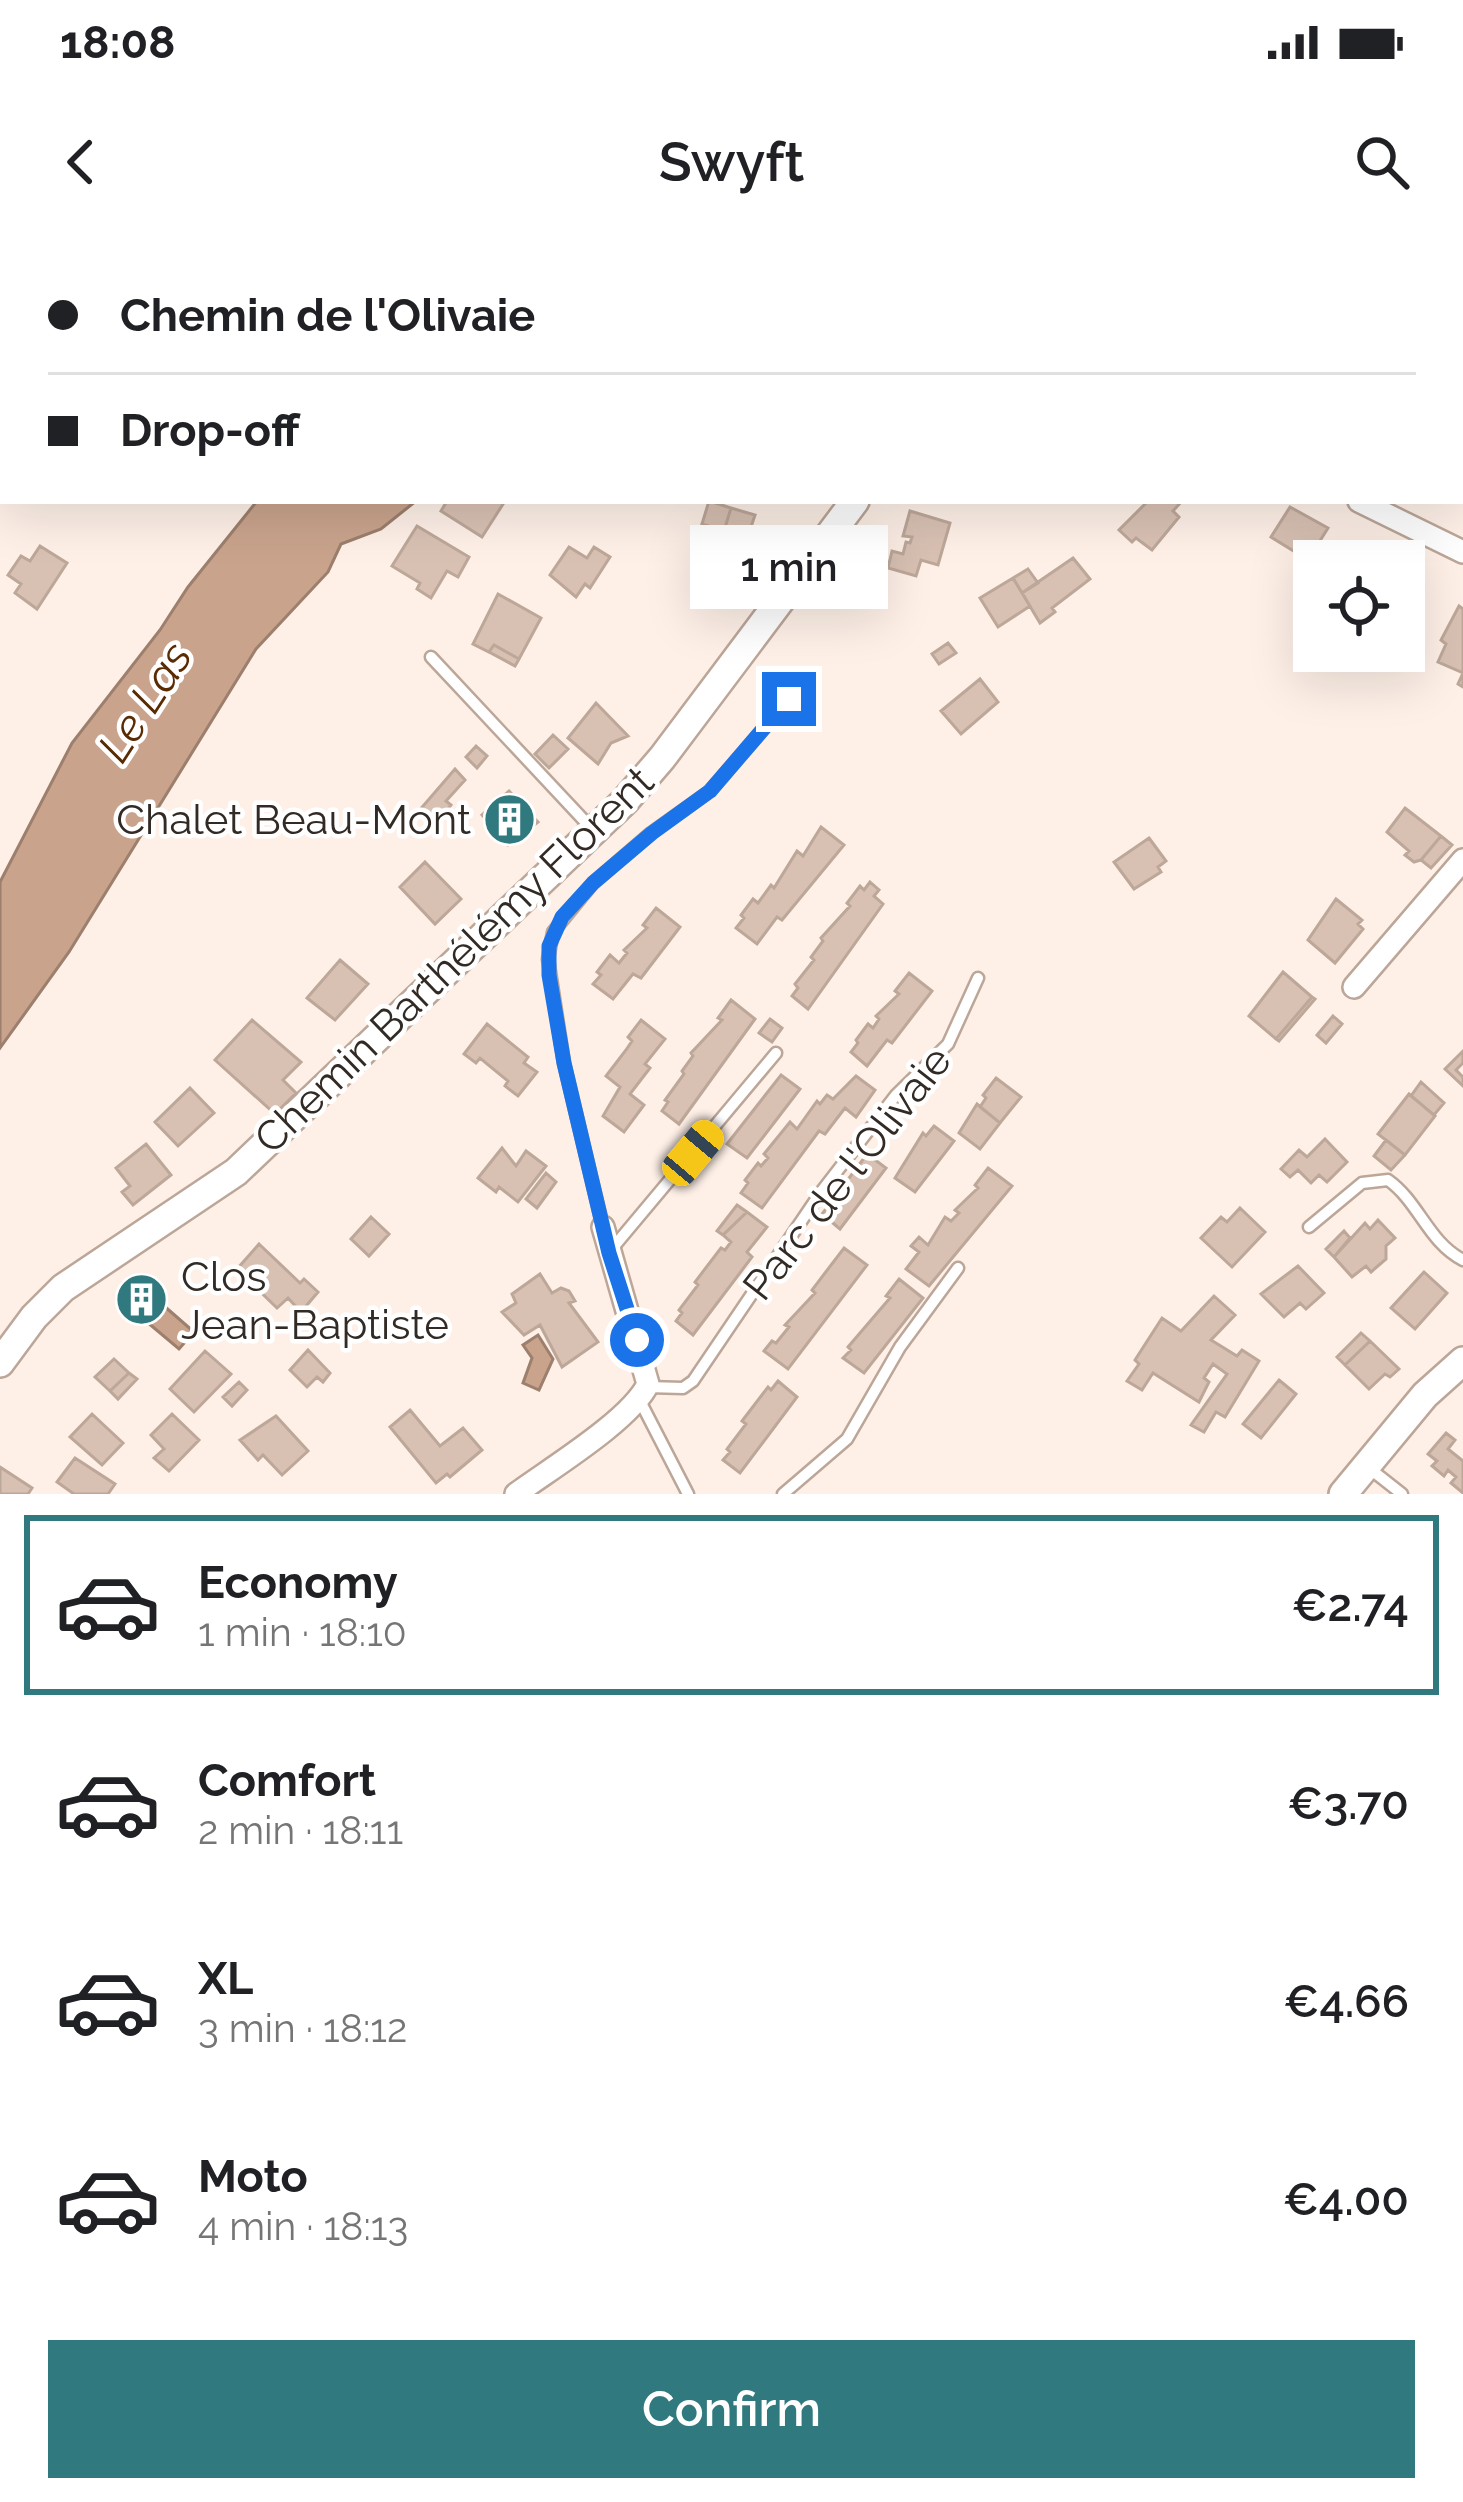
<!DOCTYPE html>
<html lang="en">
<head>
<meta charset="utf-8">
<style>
	:root { --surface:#fff; --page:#f6f6f6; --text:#202124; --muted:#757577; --line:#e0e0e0; --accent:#30797f }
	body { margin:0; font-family:Raleway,sans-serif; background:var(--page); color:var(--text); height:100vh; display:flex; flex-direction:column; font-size:45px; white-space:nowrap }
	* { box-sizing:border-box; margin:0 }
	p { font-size:39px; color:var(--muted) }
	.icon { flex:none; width:66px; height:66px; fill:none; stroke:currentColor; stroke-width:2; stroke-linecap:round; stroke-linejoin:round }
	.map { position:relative; height:1254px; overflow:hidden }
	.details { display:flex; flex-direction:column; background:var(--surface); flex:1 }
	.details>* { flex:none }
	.banner { position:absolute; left:0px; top:0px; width:1464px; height:264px; box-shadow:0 12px 48px #0002; display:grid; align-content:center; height:264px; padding:0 48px; background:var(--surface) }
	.tools { position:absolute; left:1293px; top:300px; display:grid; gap:24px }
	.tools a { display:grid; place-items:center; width:132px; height:132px; border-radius:0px; background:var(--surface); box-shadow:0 12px 48px #0002; font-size:60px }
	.end { position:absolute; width:54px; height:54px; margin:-27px; border:15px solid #1a73e8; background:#fff; box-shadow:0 0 0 6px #fff }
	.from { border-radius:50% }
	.bubble { position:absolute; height:84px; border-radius:0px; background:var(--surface); box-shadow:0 12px 48px #0002; font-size:39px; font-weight:600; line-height:84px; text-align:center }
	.car { position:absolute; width:36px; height:72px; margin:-36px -18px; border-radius:15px; box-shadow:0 0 9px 3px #0007; background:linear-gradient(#f5c518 24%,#345 0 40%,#f5c518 0 76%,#345 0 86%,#f5c518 0) }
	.banner b { display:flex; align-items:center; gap:42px; height:114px; font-size:45px }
	.banner b+b { border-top:3px solid var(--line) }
	.banner i { width:30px; height:30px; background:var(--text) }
	ul { padding:21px 0 0; list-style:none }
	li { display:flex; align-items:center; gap:36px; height:180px; margin:0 24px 18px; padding:0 24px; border:6px solid transparent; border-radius:0px }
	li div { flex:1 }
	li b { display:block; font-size:45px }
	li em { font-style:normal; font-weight:600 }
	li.selected { border-color:var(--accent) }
	li>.icon { width:108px; height:108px; stroke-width:1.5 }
	.action { display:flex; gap:24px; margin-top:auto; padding:24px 48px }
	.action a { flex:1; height:138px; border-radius:0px; background:var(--accent); color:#fff; font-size:48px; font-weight:600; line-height:138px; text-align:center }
	.status { display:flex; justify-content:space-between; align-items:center; height:84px; padding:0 60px; background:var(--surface); direction:ltr }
	.status svg { height:33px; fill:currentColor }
	header { display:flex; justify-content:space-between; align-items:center; height:156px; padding:0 48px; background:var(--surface); font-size:54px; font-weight:600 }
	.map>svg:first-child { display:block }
	.water { fill:#c9a38c; stroke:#9c7f6d; stroke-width:3 }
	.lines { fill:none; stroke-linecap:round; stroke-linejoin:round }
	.stream { stroke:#9c7f6d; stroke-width:8 }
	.building { fill:#d8c1b3; stroke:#bda799; stroke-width:3 }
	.service-casing { stroke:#bca698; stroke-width:15 }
	.minor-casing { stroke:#bca698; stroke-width:26 }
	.tertiary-casing { stroke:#bca698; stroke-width:32 }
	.primary-casing { stroke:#92664a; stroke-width:38 }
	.service { stroke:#fff; stroke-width:10 }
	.minor { stroke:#fff; stroke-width:21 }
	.tertiary { stroke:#fff; stroke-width:27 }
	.primary { stroke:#ddb79f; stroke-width:33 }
	.route { stroke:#1a73e8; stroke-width:15 }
	.labels { text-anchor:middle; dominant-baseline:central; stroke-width:9; stroke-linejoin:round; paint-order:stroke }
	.poi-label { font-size:42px; fill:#322a24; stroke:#fff; text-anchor:end }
	.street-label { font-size:42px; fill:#322a24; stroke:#fff }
	.water-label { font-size:45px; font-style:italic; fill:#5b2b02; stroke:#fff }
</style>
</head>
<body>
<div class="status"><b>18:08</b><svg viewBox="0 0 49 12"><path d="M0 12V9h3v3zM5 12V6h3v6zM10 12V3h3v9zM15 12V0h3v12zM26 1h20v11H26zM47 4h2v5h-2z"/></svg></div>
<header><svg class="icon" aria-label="back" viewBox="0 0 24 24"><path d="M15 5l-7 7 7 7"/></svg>Swyft<svg class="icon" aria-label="search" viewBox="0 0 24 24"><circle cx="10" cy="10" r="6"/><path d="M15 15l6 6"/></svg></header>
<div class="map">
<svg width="1463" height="1254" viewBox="0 0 1463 1254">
	<rect width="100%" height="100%" fill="#fef0e7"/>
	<path class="water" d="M257 261H416L381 289 341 304 328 332 256 409 69 712 0 808V642L72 503 160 390 188 347Z
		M163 1065 194 1092 179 1109 147 1082Z
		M538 1095 553 1119 539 1150 523 1143 532 1118 523 1105Z"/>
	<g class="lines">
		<path class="stream" d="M155 3V0"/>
	</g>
	<path class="building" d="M447 261H505L482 297 441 271Z
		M709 261 731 268 724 291 702 284Z
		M1148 261H1182L1173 271 1179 277 1152 310 1136 298 1132 302 1119 290Z
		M1290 267 1328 288 1308 320 1271 297Z
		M731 268 755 275 745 305 722 297Z
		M910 271 950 283 938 325 921 320 916 336 888 328 892 311 903 314 906 302 910 303 912 297 903 296Z
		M702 284 724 291 722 297 745 305 733 332 694 322Z
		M417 286 469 317 458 337 447 331 431 358 417 349 420 343 392 326Z
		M40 306 67 323 37 369 15 353 21 344 8 335 21 316 30 321Z
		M569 307 587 318 594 307 610 317 590 348 585 344 576 357 550 335Z
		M1073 318 1090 339 1052 368 1055 372 1040 383 1022 353Z
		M1028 329 1038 343 1022 353 1013 338Z
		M754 334 771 340 764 357 747 351Z
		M1013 338 1030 366 998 387 980 358Z
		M498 354 541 378 519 419 494 405 489 412 473 404Z
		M1459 366 1463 369V447L1458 444 1463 433 1438 422 1446 404 1441 400Z
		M948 403 956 413 939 424 932 414Z
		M494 405 519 419 515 426 489 412Z
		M980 439 998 462 961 494 941 471Z
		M596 463 628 496 611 503 598 524 568 498Z
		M553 495 568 509 549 528 535 514Z
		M476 506 487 516 477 528 466 517Z
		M455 529 465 540 446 561 451 565 433 586 417 573Z
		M509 551 538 582 508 605 482 575Z
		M1405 568 1441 596 1421 620 1414 622 1405 615 1409 611 1387 592Z
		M821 587 844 605 782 680 777 677 757 704 736 688 744 678 741 675 753 659 758 663 771 645 774 648 797 611 803 616Z
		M1441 596 1452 605 1431 628 1421 620Z
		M1149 598 1166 621 1158 627 1161 632 1134 649 1114 622Z
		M425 622 461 659 435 684 400 647Z
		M870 642 879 650 874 656 883 664 808 769 792 756 798 748 795 744 814 720 811 717 823 701 821 698 850 666 847 663 860 646 864 650Z
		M1336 659 1362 680 1358 684 1363 689 1335 723 1308 700Z
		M656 668 680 687 641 738 633 734 613 759 593 744 601 735 597 732 610 715 619 723 627 713 624 710 647 688 643 685Z
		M340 720 368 744 335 780 307 758Z
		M1283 732 1312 757 1276 799 1249 776Z
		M909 733 932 751 892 803 887 800 867 826 851 812 858 803 856 800 868 784 873 788 879 779 876 776 899 754 895 751Z
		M1312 757 1315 759 1279 801 1276 799Z
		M731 760 755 779 679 884 662 871 668 862 665 860 684 834 682 831 693 816 691 813 722 780 718 778Z
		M1333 776 1342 784 1326 803 1317 795Z
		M770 779 782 788 772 802 759 793Z
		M252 780 301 822 283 840 296 853 275 874 215 820Z
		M641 780 665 799 645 824 650 828 630 854 644 865 624 892 603 876 620 847 606 836 626 810 632 801 628 797Z
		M487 784 528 817 524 823 537 832 518 856 505 846 508 841 480 818 476 823 464 814Z
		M1463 811V823L1456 830 1463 837V846L1445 829Z
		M781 835 800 849 747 918 727 904Z
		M856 836 875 850 856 877 845 868 825 894 819 891 762 968 741 953 748 943 745 940 758 923 761 926 768 918 764 914 790 882 797 889 817 861 820 864 827 855 833 859Z
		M996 838 1021 857 1000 883 980 867 986 858 983 855Z
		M1421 842 1444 863 1434 875 1411 856Z
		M190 848 214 873 178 906 155 882Z
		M1409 854 1435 876 1405 915 1378 894Z
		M977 864 1000 883 980 909 959 893Z
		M934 886 954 901 915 952 895 938 923 893 926 896Z
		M1325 899 1347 922 1327 942 1319 935 1311 943 1298 930 1290 937 1281 929 1299 910 1307 917Z
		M1386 900 1405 915 1391 930 1374 916Z
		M146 904 171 935 133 965 122 952 130 946 116 928Z
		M502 908 516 926 526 911 546 926 518 962 499 947 496 952 478 938Z
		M867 914 886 928 840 989 822 974Z
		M988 928 1012 946 929 1046 906 1029 919 1012 911 1006 919 997 928 1005 945 977 951 981 959 973 955 970 978 948 975 945Z
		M546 933 556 942 537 968 526 959Z
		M737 965 747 972 723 995 717 991Z
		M1240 968 1265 992 1232 1027 1201 998 1221 977 1227 982Z
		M747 972 767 987 747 1012 752 1017 693 1095 676 1081 682 1073 679 1070 698 1045 695 1042 721 1008 725 1010 731 1002 723 995Z
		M371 977 389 994 369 1016 351 999Z
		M1378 980 1395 998 1386 1006V1019L1371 1032 1366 1026 1352 1037 1334 1017 1365 983 1370 989Z
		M1344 991 1350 998 1334 1017 1326 1009Z
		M259 1004 300 1043 304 1039 318 1052 301 1072 288 1058 277 1068 237 1029Z
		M844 1008 867 1025 788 1129 764 1111 772 1101 776 1103 789 1087 785 1085 815 1053 812 1050Z
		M1298 1026 1324 1053 1306 1069 1300 1063 1284 1077 1261 1054Z
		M1424 1032 1447 1053 1415 1089 1391 1068Z
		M540 1034 552 1053 561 1048 569 1051 575 1061 569 1063 598 1102 562 1127 540 1085 524 1095 502 1072 516 1063 512 1054Z
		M133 1039 163 1065 150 1080 120 1054Z
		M899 1039 923 1058 864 1133 843 1118 851 1110 848 1107 890 1058 886 1056Z
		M1214 1056 1235 1075 1211 1100 1237 1116 1242 1110 1259 1121 1225 1177 1216 1172 1204 1192 1191 1185 1227 1134 1213 1124 1204 1138 1209 1142 1199 1162 1153 1133 1142 1150 1127 1141 1139 1124 1135 1120 1162 1078 1181 1091Z
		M1361 1093 1370 1101 1345 1125 1337 1117Z
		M1370 1101 1399 1129 1390 1137 1385 1134 1369 1149 1345 1125Z
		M308 1110 330 1133 323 1142 317 1137 307 1147 290 1130Z
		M205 1111 231 1134 194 1172 170 1149Z
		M114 1119 129 1133 110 1151 95 1137Z
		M129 1133 137 1139 118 1159 110 1151Z
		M1279 1140 1296 1154 1261 1198 1243 1184Z
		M778 1141 797 1157 740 1233 723 1220 730 1212 727 1209 746 1184 742 1181 768 1147 771 1150Z
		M239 1142 247 1150 232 1166 223 1157Z
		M410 1170 440 1206 463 1188 482 1210 450 1237 447 1234 436 1243 390 1187Z
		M92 1174 123 1203 102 1225 70 1197Z
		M172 1174 199 1200 169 1231 154 1218 164 1209 151 1195Z
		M276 1176 308 1211 282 1235 263 1215 258 1220 240 1200Z
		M1446 1193 1455 1200 1448 1209 1463 1221V1253L1451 1243 1456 1237 1448 1230 1444 1236 1432 1226 1437 1221 1428 1214Z
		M75 1218 115 1244 108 1254H74L57 1242Z
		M0 1227 32 1248 28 1254H0Z"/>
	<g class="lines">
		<defs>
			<path id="service" d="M431 417 593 590
				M603 987 564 823 548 719 553 692 593 643 651 593 710 551 789 459
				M1309 987 1362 943 1388 940C1419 962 1428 1002 1463 1020
				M611 1010 776 813
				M647 1147 683 1148 693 1141 821 952 896 855 948 804 978 738
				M639 1159 688 1254
				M1369 1228 1402 1254
				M783 1254 847 1199 900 1107 958 1028"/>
			<path id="minor" d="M119 3 120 0
				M875 3 877 0
				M1461 14 1463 13
				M1359 261 1463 312
				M1354 747 1463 620
				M516 1254C550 1229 631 1180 648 1144L603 987"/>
			<path id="tertiary" d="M1064 3 1066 0
				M0 1123 34 1077 63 1048 236 932 625 561 662 518 855 261
				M1343 1254 1425 1155 1463 1121"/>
			<path id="primary" d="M20 0V3
				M0 226 3 220"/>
		</defs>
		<use href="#service" class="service-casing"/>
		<use href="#minor" class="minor-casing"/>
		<use href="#tertiary" class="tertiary-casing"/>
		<use href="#primary" class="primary-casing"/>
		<use href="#service" class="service"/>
		<use href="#minor" class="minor"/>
		<use href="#tertiary" class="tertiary"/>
		<use href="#primary" class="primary"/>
	</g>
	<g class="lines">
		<path class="route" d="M637 1100 609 1013 564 823 549 735V706L562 677 593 643 652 593 710 551 789 459"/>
	</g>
	<defs>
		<symbol id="building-disc" viewBox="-11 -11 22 22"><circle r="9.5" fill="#30797f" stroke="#fff"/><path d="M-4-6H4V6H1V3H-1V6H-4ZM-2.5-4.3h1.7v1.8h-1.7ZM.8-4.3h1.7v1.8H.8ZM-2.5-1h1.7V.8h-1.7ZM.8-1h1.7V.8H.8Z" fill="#fff"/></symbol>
	</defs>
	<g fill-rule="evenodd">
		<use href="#building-disc" x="480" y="550" width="59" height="59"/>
		<use href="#building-disc" x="112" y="1030" width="59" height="59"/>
	</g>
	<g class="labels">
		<g class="poi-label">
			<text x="471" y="579">Chalet Beau-Mont</text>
			<text x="181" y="1036" text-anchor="start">Clos<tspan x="181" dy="48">Jean-Baptiste</tspan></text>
		</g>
		<g class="street-label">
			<text transform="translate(454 720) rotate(-44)">Chemin Barthélémy Florent</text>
			<text transform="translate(847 933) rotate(-52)">Parc de l'Olivaie</text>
		</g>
		<g class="water-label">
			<text transform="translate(145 462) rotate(-57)">Le Las</text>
		</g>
	</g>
</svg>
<div class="tools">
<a><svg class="icon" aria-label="locate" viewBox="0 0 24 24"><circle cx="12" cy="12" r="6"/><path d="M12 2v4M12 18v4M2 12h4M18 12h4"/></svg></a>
</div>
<i class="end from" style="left:637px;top:1100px"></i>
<i class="end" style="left:789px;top:459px"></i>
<div class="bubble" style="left:690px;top:285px;width:198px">1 min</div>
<i class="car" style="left:693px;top:913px;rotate:40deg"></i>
<div class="banner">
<b><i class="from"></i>Chemin de l'Olivaie</b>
<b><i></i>Drop-off</b>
</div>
</div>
<section class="details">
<ul>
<li class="selected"><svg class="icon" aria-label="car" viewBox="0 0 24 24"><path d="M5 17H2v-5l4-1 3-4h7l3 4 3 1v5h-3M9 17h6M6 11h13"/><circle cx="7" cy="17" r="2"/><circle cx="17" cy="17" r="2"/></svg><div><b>Economy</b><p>1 min · 18:10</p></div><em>€2.74</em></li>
<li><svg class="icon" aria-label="car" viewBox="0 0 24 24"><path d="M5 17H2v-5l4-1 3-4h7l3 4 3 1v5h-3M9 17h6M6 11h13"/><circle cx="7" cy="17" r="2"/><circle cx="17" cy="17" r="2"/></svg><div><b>Comfort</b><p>2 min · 18:11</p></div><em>€3.70</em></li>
<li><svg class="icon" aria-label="car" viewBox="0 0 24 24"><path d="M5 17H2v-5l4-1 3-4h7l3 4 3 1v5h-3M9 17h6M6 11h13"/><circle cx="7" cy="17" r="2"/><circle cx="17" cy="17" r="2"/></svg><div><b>XL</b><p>3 min · 18:12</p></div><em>€4.66</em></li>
<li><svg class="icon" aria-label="car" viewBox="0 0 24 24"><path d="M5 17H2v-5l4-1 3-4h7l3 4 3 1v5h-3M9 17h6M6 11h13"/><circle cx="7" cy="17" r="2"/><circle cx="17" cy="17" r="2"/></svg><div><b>Moto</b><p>4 min · 18:13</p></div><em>€4.00</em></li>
</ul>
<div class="action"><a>Confirm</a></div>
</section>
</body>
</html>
